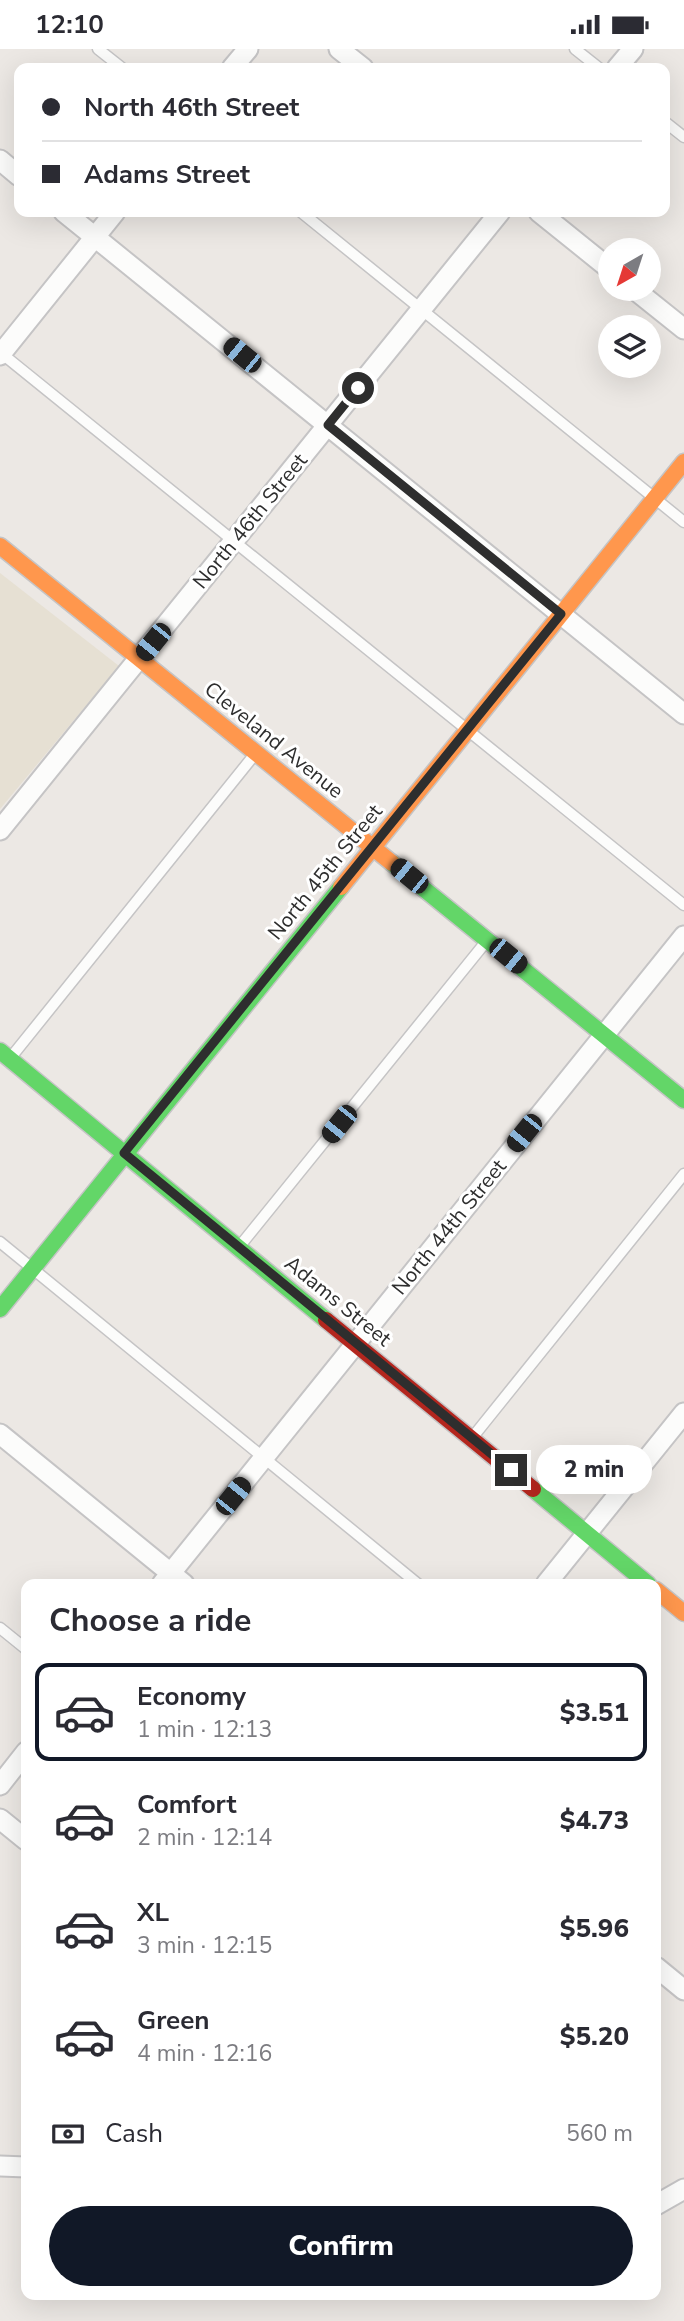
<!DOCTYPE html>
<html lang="en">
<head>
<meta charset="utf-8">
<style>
	:root { --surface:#fff; --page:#f7f7f7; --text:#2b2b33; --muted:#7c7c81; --line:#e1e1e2; --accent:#111827 }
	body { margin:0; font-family:"Nunito Sans",sans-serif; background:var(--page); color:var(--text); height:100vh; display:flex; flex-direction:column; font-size:26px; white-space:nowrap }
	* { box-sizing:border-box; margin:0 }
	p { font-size:23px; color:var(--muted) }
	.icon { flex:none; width:38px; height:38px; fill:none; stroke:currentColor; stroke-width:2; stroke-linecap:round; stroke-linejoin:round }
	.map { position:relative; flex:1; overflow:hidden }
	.drawer { position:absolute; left:21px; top:1530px; width:640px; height:721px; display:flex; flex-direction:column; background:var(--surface); border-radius:14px; box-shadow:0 7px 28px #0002 }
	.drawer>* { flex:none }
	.top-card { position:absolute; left:14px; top:14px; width:656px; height:154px; border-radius:14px; box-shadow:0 7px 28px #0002; display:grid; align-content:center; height:154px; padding:0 28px; background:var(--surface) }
	.needle { width:46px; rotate:219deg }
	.fabs { position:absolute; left:598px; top:189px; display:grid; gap:14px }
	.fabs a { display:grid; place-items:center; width:63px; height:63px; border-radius:50%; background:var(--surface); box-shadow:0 7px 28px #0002; font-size:35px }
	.end { position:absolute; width:32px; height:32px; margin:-16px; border:9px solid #2e2e2e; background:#fff; box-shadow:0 0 0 4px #fff }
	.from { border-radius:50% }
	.bubble { position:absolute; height:49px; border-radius:24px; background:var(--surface); box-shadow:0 7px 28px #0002; font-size:23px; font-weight:800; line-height:49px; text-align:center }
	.car { position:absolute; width:21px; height:42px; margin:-21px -10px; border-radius:9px; box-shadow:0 0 5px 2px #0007; background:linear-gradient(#222 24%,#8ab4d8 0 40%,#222 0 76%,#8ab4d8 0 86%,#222 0) }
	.top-card b { display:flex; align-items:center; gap:24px; height:66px; font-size:26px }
	.top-card b+b { border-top:2px solid var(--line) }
	.top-card i { width:18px; height:18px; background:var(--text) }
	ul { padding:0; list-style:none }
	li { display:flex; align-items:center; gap:21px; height:98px; margin:0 14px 10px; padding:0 14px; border:4px solid transparent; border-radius:14px }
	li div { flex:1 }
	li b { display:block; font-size:26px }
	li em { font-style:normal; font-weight:800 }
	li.on { border-color:var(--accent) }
	li>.icon { width:63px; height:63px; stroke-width:1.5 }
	h2 { padding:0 28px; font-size:32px; line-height:84px }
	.pay { display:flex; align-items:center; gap:18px; height:77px; padding:0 28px; font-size:26px }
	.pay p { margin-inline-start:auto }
	.primary-button { display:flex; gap:14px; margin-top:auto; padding:14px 28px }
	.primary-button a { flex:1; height:80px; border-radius:42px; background:var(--accent); color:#fff; font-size:28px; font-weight:800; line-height:80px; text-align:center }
	.status { display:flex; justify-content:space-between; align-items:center; height:49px; padding:0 35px; background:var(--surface); direction:ltr }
	.status svg { height:19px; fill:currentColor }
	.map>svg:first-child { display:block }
	.education { fill:#e6e0d3 }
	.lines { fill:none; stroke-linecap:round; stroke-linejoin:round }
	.lane-casing { stroke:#c5c4c5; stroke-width:13 }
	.street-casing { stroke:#c5c4c5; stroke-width:23 }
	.fast-casing { stroke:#c5c4c5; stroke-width:19 }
	.slow-casing { stroke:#c5c4c5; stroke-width:19 }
	.jam-casing { stroke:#c5c4c5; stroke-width:19 }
	.lane { stroke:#fcfcfb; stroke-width:10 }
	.street { stroke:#fcfcfb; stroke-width:19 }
	.fast { stroke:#63d668; stroke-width:16 }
	.slow { stroke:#ff974d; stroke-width:16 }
	.jam { stroke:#b3261e; stroke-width:16 }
	.route { stroke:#2e2e2e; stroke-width:9 }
	.labels { text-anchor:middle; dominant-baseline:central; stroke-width:6; stroke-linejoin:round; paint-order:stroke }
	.street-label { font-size:21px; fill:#2e2e2e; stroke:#fff }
</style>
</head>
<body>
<div class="status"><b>12:10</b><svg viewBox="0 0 49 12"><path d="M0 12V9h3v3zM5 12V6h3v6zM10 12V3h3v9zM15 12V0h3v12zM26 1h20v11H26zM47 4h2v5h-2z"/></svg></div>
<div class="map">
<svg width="684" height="2272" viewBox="0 0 684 2272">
	<rect width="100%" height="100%" fill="#ece8e4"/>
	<path class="education" d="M0 524 119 617 0 760Z"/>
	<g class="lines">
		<defs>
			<path id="lane" d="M98 0 122 19
				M575 0 599 19
				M665 73 684 88
				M301 163 684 473
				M1 304 684 856
				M12 1007 255 705
				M0 1193 418 1535
				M239 1198 485 894
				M472 1389 684 1125
				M0 1579 26 1600"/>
			<path id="street" d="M339 0 363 19
				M232 19 248 0
				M617 19 633 0
				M0 111 19 127
				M64 163 684 665
				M539 163 611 221
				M634 240 684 280
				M0 306 115 163
				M0 781 500 163
				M0 1385 184 1535
				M162 1535 684 887
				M546 1535 684 1364
				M0 1736 26 1703
				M0 1770 26 1791
				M656 1918 684 1941
				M0 2117 26 2118
				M656 2156 684 2140"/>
			<path id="fast" d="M392 814 684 1051
				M0 1002 326 1271
				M0 1260 341 838
				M533 1440 648 1535"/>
			<path id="slow" d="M0 497 392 814
				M341 838 684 413
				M656 1541 684 1564"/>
			<path id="jam" d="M326 1271 533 1440"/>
		</defs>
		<use href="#lane" class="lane-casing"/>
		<use href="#street" class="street-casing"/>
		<use href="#fast" class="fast-casing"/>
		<use href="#slow" class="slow-casing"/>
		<use href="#jam" class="jam-casing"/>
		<use href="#lane" class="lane"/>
		<use href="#street" class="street"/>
		<use href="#fast" class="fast"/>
		<use href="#slow" class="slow"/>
		<use href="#jam" class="jam"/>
	</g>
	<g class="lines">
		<path class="route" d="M358 339 328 376 561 565 124 1104 511 1421"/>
	</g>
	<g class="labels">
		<g class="street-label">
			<text transform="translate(250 472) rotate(-51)">North 46th Street</text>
			<text transform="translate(274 691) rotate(39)">Cleveland Avenue</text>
			<text transform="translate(325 823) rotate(-51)">North 45th Street</text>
			<text transform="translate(449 1178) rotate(-51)">North 44th Street</text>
			<text transform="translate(338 1252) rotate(39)">Adams Street</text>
		</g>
	</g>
</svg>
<div class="fabs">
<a><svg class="needle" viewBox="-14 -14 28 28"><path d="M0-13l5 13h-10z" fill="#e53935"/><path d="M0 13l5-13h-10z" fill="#7c7c81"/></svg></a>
<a><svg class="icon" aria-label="layers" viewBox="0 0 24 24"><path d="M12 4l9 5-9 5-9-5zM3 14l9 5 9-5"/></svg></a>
</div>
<i class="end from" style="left:358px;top:339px"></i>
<i class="end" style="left:511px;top:1421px"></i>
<div class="bubble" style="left:536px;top:1396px;width:116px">2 min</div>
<i class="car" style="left:242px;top:306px;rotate:309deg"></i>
<i class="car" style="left:153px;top:593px;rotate:219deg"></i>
<i class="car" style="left:409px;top:827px;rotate:309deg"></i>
<i class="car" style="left:508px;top:907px;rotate:129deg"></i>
<i class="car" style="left:339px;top:1075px;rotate:219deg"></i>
<i class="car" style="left:524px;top:1084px;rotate:219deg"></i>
<i class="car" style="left:233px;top:1447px;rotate:39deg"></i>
<div class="top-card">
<b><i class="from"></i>North 46th Street</b>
<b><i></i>Adams Street</b>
</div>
<section class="drawer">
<h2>Choose a ride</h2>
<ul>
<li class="on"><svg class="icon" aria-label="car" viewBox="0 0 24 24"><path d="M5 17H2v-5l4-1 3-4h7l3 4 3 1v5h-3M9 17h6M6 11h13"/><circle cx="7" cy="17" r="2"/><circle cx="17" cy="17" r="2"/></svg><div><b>Economy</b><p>1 min · 12:13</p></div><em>$3.51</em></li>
<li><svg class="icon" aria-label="car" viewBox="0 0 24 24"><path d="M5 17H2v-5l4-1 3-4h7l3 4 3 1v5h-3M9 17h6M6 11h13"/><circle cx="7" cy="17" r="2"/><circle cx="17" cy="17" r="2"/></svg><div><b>Comfort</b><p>2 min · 12:14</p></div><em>$4.73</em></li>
<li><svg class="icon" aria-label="car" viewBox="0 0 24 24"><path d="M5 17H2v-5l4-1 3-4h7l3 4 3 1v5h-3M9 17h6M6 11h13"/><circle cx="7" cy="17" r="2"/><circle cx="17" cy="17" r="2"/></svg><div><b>XL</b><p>3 min · 12:15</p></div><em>$5.96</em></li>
<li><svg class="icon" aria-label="car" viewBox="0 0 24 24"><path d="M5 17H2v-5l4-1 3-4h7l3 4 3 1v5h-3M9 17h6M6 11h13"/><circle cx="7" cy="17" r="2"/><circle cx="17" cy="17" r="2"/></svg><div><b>Green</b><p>4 min · 12:16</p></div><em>$5.20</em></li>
</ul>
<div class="pay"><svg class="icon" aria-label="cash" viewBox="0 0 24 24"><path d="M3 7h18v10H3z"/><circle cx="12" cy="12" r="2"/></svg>Cash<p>560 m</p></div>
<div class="primary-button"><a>Confirm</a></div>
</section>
</div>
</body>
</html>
